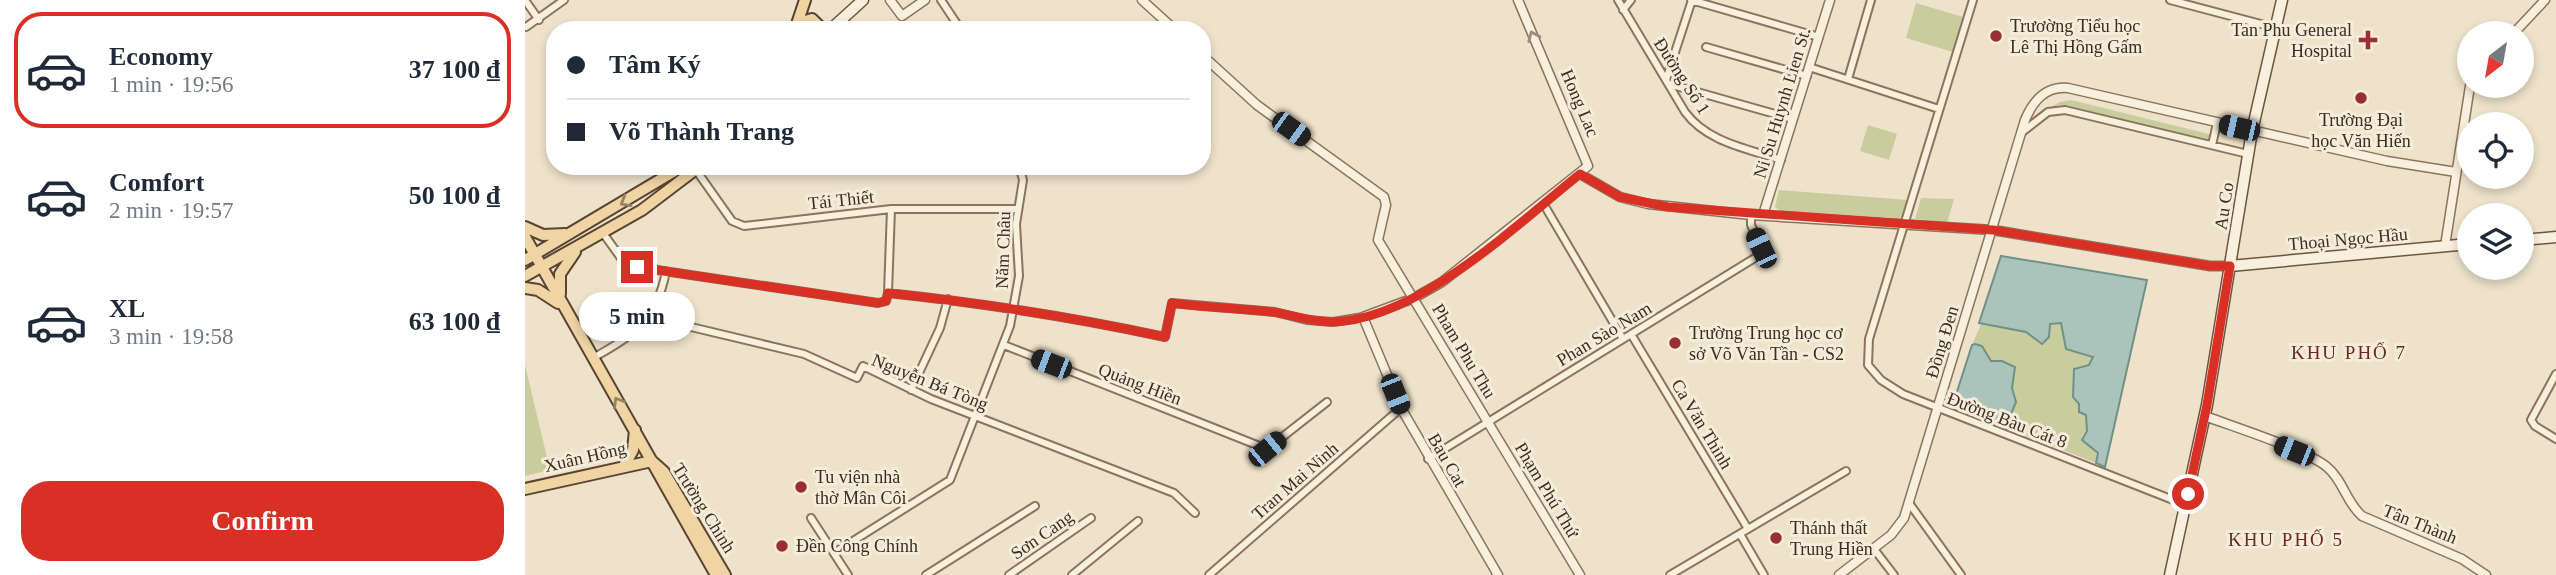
<!DOCTYPE html>
<html lang="en">
<head>
<meta charset="utf-8">
<style>
	:root { --surface:#fff; --page:#f6f6f7; --text:#1f2937; --muted:#747a83; --line:#e0e1e3; --accent:#d93025 }
	body { margin:0; font-family:"Times New Roman",serif; background:var(--page); color:var(--text); height:100vh; display:flex; flex-direction:column; font-size:26px; white-space:nowrap }
	* { box-sizing:border-box; margin:0 }
	p { font-size:23px; color:var(--muted) }
	.icon { flex:none; width:38px; height:38px; fill:none; stroke:currentColor; stroke-width:2; stroke-linecap:round; stroke-linejoin:round }
	.map { position:relative; flex:1; overflow:hidden }
	.panel { display:flex; flex-direction:column; background:var(--surface); width:525px }
	.panel>* { flex:none }
	.top-card { position:absolute; left:21px; top:21px; width:665px; height:154px; border-radius:28px; box-shadow:0 4px 10px #0003; display:grid; align-content:center; height:154px; padding:0 21px; background:var(--surface) }
	.needle { width:46px; rotate:211deg }
	.buttons { position:absolute; left:1932px; top:21px; display:grid; gap:14px }
	.buttons a { display:grid; place-items:center; width:77px; height:77px; border-radius:50%; background:var(--surface); box-shadow:0 4px 10px #0003; font-size:35px }
	.end { position:absolute; width:32px; height:32px; margin:-16px; border:9px solid #d93025; background:#fff; box-shadow:0 0 0 4px #fff }
	.from { border-radius:50% }
	.bubble { position:absolute; height:49px; border-radius:24px; background:var(--surface); box-shadow:0 4px 10px #0003; font-size:23px; font-weight:600; line-height:49px; text-align:center }
	.car { position:absolute; width:21px; height:42px; margin:-21px -10px; border-radius:9px; box-shadow:0 0 5px 2px #0007; background:linear-gradient(#222 24%,#8ab4d8 0 40%,#222 0 76%,#8ab4d8 0 86%,#222 0) }
	.top-card b { display:flex; align-items:center; gap:24px; height:66px; font-size:26px }
	.top-card b+b { border-top:2px solid var(--line) }
	.top-card i { width:18px; height:18px; background:var(--text) }
	ul { padding:12px 0 0; list-style:none }
	li { display:flex; align-items:center; gap:21px; height:116px; margin:0 14px 10px; padding:0 7px; border:4px solid transparent; border-radius:28px }
	li div { flex:1 }
	li b { display:block; font-size:26px }
	li em { font-style:normal; font-weight:600 }
	li.active { border-color:var(--accent) }
	li>.icon { width:63px; height:63px; stroke-width:1.5 }
	.action { display:flex; gap:14px; margin-top:auto; padding:14px 21px }
	.action a { flex:1; height:80px; border-radius:28px; background:var(--accent); color:#fff; font-size:28px; font-weight:600; line-height:80px; text-align:center }
	main { display:flex; flex:1; min-height:0 }
	.map>svg:first-child { display:block }
	.green { fill:#c9cd9d }
	.water { fill:#aac3bb; stroke:#719188; stroke-width:2 }
	.lines { fill:none; stroke-linecap:round; stroke-linejoin:round }
	.minor-casing { stroke:#8b745e; stroke-width:10 }
	.tertiary-casing { stroke:#8b745e; stroke-width:11 }
	.secondary-casing { stroke:#6d5541; stroke-width:13 }
	.primary-casing { stroke:#594332; stroke-width:14 }
	.minor { stroke:#f9efdd; stroke-width:6 }
	.tertiary { stroke:#f9efdd; stroke-width:8 }
	.secondary { stroke:#f9efdd; stroke-width:10 }
	.primary { stroke:#efd5a4; stroke-width:10 }
	.oneway { stroke:#9a8e7f }
	.oneway2 { stroke:#968162 }
	.route { stroke:#d93025; stroke-width:9 }
	.poi-dot { fill:#992f34; stroke:#f6ecd9; stroke-width:2.5 }
	.labels { text-anchor:middle; dominant-baseline:central; stroke-width:6; stroke-linejoin:round; paint-order:stroke }
	.poi-label { font-size:18px; fill:#3c2d21; stroke:#f6ecd9; text-anchor:start }
	.street-label { font-size:18px; fill:#3c2d21; stroke:#f6ecd9 }
	.neighbourhood-label { font-size:19px; letter-spacing:2px; fill:#682d21; stroke:#f6ecd9 }
</style>
</head>
<body>
<main>
<section class="panel">
<ul>
<li class="active"><svg class="icon" aria-label="car" viewBox="0 0 24 24"><path d="M5 17H2v-5l4-1 3-4h7l3 4 3 1v5h-3M9 17h6M6 11h13"/><circle cx="7" cy="17" r="2"/><circle cx="17" cy="17" r="2"/></svg><div><b>Economy</b><p>1 min · 19:56</p></div><em>37 100 ₫</em></li>
<li><svg class="icon" aria-label="car" viewBox="0 0 24 24"><path d="M5 17H2v-5l4-1 3-4h7l3 4 3 1v5h-3M9 17h6M6 11h13"/><circle cx="7" cy="17" r="2"/><circle cx="17" cy="17" r="2"/></svg><div><b>Comfort</b><p>2 min · 19:57</p></div><em>50 100 ₫</em></li>
<li><svg class="icon" aria-label="car" viewBox="0 0 24 24"><path d="M5 17H2v-5l4-1 3-4h7l3 4 3 1v5h-3M9 17h6M6 11h13"/><circle cx="7" cy="17" r="2"/><circle cx="17" cy="17" r="2"/></svg><div><b>XL</b><p>3 min · 19:58</p></div><em>63 100 ₫</em></li>
</ul>
<div class="action"><a>Confirm</a></div>
</section>
<div class="map">
<svg width="2031" height="575" viewBox="0 0 2031 575">
	<rect width="100%" height="100%" fill="#eee2ca"/>
	<path class="green" d="M1391 3 1438 17 1428 52 1381 38Z
		M1546 100 1688 135 1686 142 1545 106 1534 105 1518 111 1535 102Z
		M1343 125 1372 134 1364 160 1335 151Z
		M1254 190 1383 200 1374 221 1255 211 1250 207Z
		M1396 198 1429 199 1422 223 1390 219Z
		M1457 322 1501 332 1515 342 1526 324 1536 323 1541 349 1568 357 1564 365 1551 367 1548 397 1561 415 1562 431 1557 436 1573 453 1571 463 1492 432 1495 424 1486 414C1490 400 1485 388 1489 378L1477 361H1466L1461 352 1447 345Z
		M0 365 25 470 0 476Z"/>
	<path class="water" d="M1476 256 1622 280 1580 467 1571 463 1573 453 1557 440 1562 431 1561 415 1554 412V404L1548 397 1549 369 1564 365 1568 357 1541 349 1536 323 1525 324 1524 337 1517 344 1501 332 1454 323Z
		M1450 344 1457 346 1466 361H1477L1490 367 1487 388 1491 402 1486 414 1495 425 1492 432 1437 411 1430 398 1447 345Z"/>
	<g class="lines">
		<defs>
			<path id="minor" d="M0 0 14 20
				M416 0 436 30
				M1093 0 1160 112C1182 142 1221 148 1256 160
				M1166 0 1294 37
				M1448 0 1344 339 1343 365 1356 380 1378 394 1661 505
				M1645 0 1751 28
				M1098 10 1106 0
				M1 27 39 0
				M1181 47 1282 76
				M1284 67 1414 109
				M1323 79 1346 0
				M1141 80 1167 0
				M1144 84 1268 119
				M1496 133 1523 112 1540 110 1723 154
				M1687 145 1692 123
				M171 170 207 221 219 226 366 209H493
				M1018 203 1098 339
				M78 233 98 261 112 267 353 303 361 301 363 293C456 303 548 317 640 337L647 303 750 312 782 320 808 322 838 317
				M363 293 366 209
				M124 317 279 354 332 378 338 366 406 399 649 493 670 513
				M1106 334 1223 529
				M479 345 742 449 802 402
				M68 358C109 335 132 320 141 271
				M2031 374 2006 420 2010 426 2031 439
				M386 390 415 328 423 299
				M903 459 1233 256 1237 248 1226 225V215
				M1384 503 1436 575
				M286 518 323 575
				M1215 534 1239 575
				M1349 549 1369 575
				M309 553 425 480 485 326 494 276 491 224 498 180 494 166
				M401 575 510 506
				M484 575 566 518
				M547 575 613 521
				M684 575 876 408
				M1145 575 1321 471"/>
			<path id="tertiary" d="M365 0 377 16 400 0
				M617 0 650 30
				M1989 33 2020 0
				M677 55 732 105 859 197 861 205 853 240 1055 575
				M1055 174 1095 197 1123 204 1226 215 1468 230 1685 266H1705
				M1238 215 1305 0
				M1920 246 1945 86
				M1680 416C1709 427 1782 450 1802 467 1818 480 1821 502 1837 516L1937 559 1961 575
				M973 575 876 408 838 317 889 298 917 282 1063 166 993 0
				M1314 575 1366 535 1379 518 1500 120C1508 101 1520 86 1543 88L1862 161 1931 172"/>
			<path id="secondary" d="M305 30 338 0
				M1997 240 2031 237
				M1705 266 1944 244
				M1645 575 1682 405 1727 131 1757 0"/>
			<path id="primary" d="M272 24 287 19 298 30
				M272 24 280 0
				M0 227 18 235 40 234
				M0 237 191 575
				M0 260 158 166
				M0 276 117 210 175 166
				M0 288 13 290 33 303
				M35 294V274L50 252
				M129 463 139 472 200 575
				M99 466 108 450 110 430
				M0 489 127 461"/>
		</defs>
		<use href="#minor" class="minor-casing"/>
		<use href="#tertiary" class="tertiary-casing"/>
		<use href="#secondary" class="secondary-casing"/>
		<use href="#primary" class="primary-casing"/>
		<use href="#minor" class="minor"/>
		<use href="#tertiary" class="tertiary"/>
		<use href="#secondary" class="secondary"/>
		<use href="#primary" class="primary"/>
	</g>
	<defs><path id="oneway-chevron" d="M-2-3.5L2.5 0L-2 3.5" fill="none" stroke-width="1.6" stroke-linecap="round" stroke-linejoin="round" transform="scale(1.75)"/></defs>
	<use class="oneway" href="#oneway-chevron" transform="translate(1008 36) rotate(-113)"/>
	<g class="oneway2">
		<use href="#oneway-chevron" transform="translate(100 202) rotate(150)"/>
		<use href="#oneway-chevron" transform="translate(93 402) rotate(-120)"/>
	</g>
	<g class="lines">
		<path class="route" d="M112 267 353 303 361 301 363 293C456 303 548 317 640 337L647 303C681 308 714 308 748 312 768 315 786 322 806 322 892 321 990 226 1055 174L1095 197 1143 207 1468 230 1685 266H1705L1682 405 1663 494"/>
	</g>
	<g class="poi-dot">
		<circle cx="1471" cy="36" r="7"/>
		<path d="M1839.5 29.5h7v7h7v7h-7v7h-7v-7h-7v-7h7z"/>
		<circle cx="1836" cy="98" r="7"/>
		<circle cx="1150" cy="343" r="7"/>
		<circle cx="276" cy="487" r="7"/>
		<circle cx="1251" cy="538" r="7"/>
		<circle cx="257" cy="546" r="7"/>
	</g>
	<g class="labels">
		<g class="poi-label">
			<text x="1485" y="26">Trươờng Tiểu học<tspan x="1485" dy="21">Lê Thị Hồng Gấm</tspan></text>
			<text x="1827" y="30" text-anchor="end">Tan Phu General<tspan x="1827" dy="21">Hospital</tspan></text>
			<text x="1836" y="120" text-anchor="middle">Trường Đại<tspan x="1836" dy="21">học Văn Hiến</tspan></text>
			<text x="1164" y="333">Trường Trung học cơ<tspan x="1164" dy="21">sở Võ Văn Tần - CS2</tspan></text>
			<text x="290" y="477">Tu viện nhà<tspan x="290" dy="21">thờ Mân Côi</tspan></text>
			<text x="1265" y="528">Thánh thất<tspan x="1265" dy="21">Trung Hiền</tspan></text>
			<text x="271" y="546">Đền Công Chính</text>
		</g>
		<g class="street-label">
			<text transform="translate(1157 76) rotate(57)">Đường Số 1</text>
			<text transform="translate(1055 103) rotate(67)">Hong Lac</text>
			<text transform="translate(1257 103) rotate(-73)">Ni Su Huynh Lien St.</text>
			<text transform="translate(316 200) rotate(-6)">Tái Thiết</text>
			<text transform="translate(1699 206) rotate(-81)">Au Co</text>
			<text transform="translate(1823 239) rotate(-5)">Thoại Ngọc Hầu</text>
			<text transform="translate(478 250) rotate(-88)">Năm Châu</text>
			<text transform="translate(1079 334) rotate(-31)">Phan Sào Nam</text>
			<text transform="translate(1417 342) rotate(-73)">Đồng Đen</text>
			<text transform="translate(939 351) rotate(59)">Pham Phu Thu</text>
			<text transform="translate(405 382) rotate(22)">Nguyễn Bá Tòng</text>
			<text transform="translate(615 384) rotate(21)">Quảng Hiền</text>
			<text transform="translate(1482 420) rotate(21)">Đường Bàu Cát 8</text>
			<text transform="translate(1177 424) rotate(59)">Ca Văn Thỉnh</text>
			<text transform="translate(60 457) rotate(-13)">Xuân Hồng</text>
			<text transform="translate(922 460) rotate(60)">Bau Cat</text>
			<text transform="translate(770 481) rotate(-41)">Tran Mai Ninh</text>
			<text transform="translate(1022 490) rotate(59)">Phạm Phú Thứ</text>
			<text transform="translate(179 508) rotate(58)">Trường Chinh</text>
			<text transform="translate(1895 524) rotate(22)">Tân Thành</text>
			<text transform="translate(517 535) rotate(-35)">Sơn Cang</text>
		</g>
		<g class="neighbourhood-label">
			<text x="1824" y="352">KHU PHỐ 7</text>
			<text x="1761" y="539">KHU PHỐ 5</text>
		</g>
	</g>
</svg>
<div class="buttons">
<a><svg class="needle" viewBox="-14 -14 28 28"><path d="M0-13l5 13h-10z" fill="#e53935"/><path d="M0 13l5-13h-10z" fill="#747a83"/></svg></a>
<a><svg class="icon" aria-label="locate" viewBox="0 0 24 24"><circle cx="12" cy="12" r="6"/><path d="M12 2v4M12 18v4M2 12h4M18 12h4"/></svg></a>
<a><svg class="icon" aria-label="layers" viewBox="0 0 24 24"><path d="M12 4l9 5-9 5-9-5zM3 14l9 5 9-5"/></svg></a>
</div>
<i class="end from" style="left:1663px;top:494px"></i>
<i class="end" style="left:112px;top:267px"></i>
<div class="bubble" style="left:54px;top:292px;width:116px">5 min</div>
<i class="car" style="left:1714px;top:128px;rotate:283deg"></i>
<i class="car" style="left:766px;top:129px;rotate:126deg"></i>
<i class="car" style="left:1236px;top:248px;rotate:335deg"></i>
<i class="car" style="left:526px;top:364px;rotate:291deg"></i>
<i class="car" style="left:870px;top:394px;rotate:158deg"></i>
<i class="car" style="left:742px;top:449px;rotate:51deg"></i>
<i class="car" style="left:1769px;top:451px;rotate:292deg"></i>
<div class="top-card">
<b><i class="from"></i>Tâm Ký</b>
<b><i></i>Võ Thành Trang</b>
</div>
</div>
</main>
</body>
</html>
